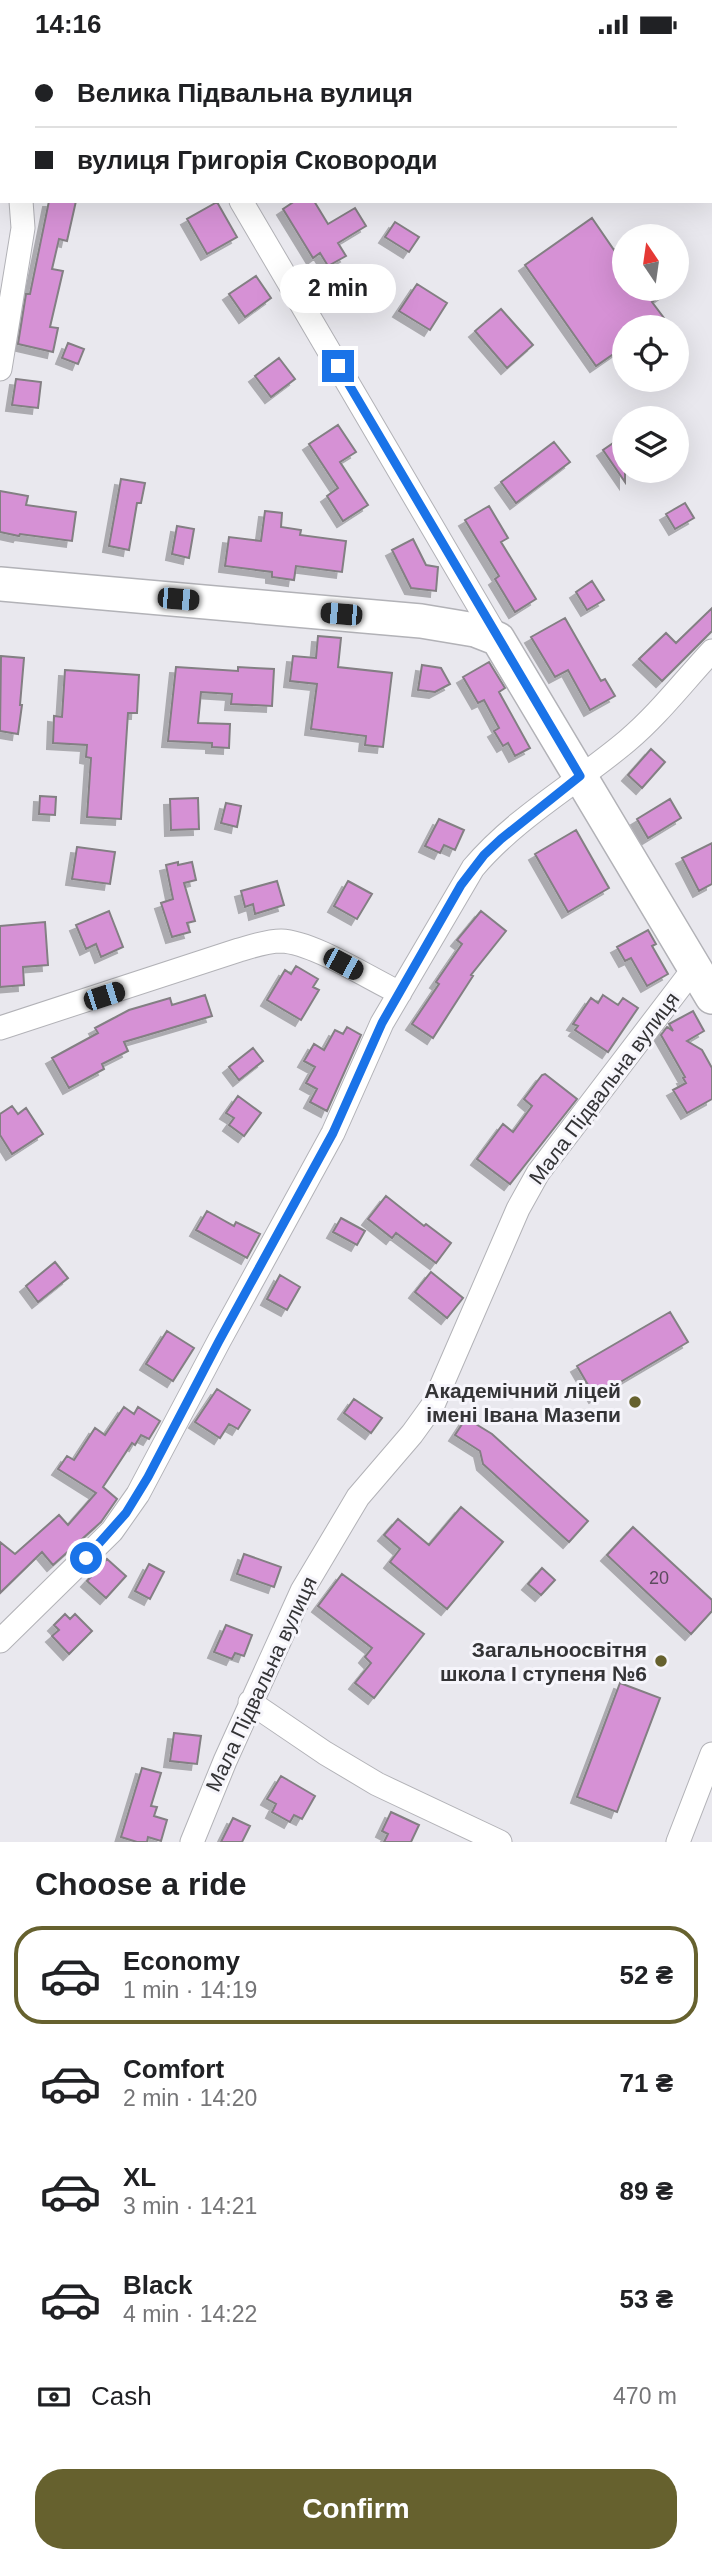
<!DOCTYPE html>
<html lang="en">
<head>
<meta charset="utf-8">
<style>
	:root { --surface:#fff; --page:#f6f6f6; --text:#202124; --muted:#757577; --line:#e0e0e0; --accent:#66612e }
	body { margin:0; font-family:Helvetica,sans-serif; background:var(--page); color:var(--text); height:100vh; display:flex; flex-direction:column; font-size:26px; white-space:nowrap }
	* { box-sizing:border-box; margin:0 }
	p { font-size:23px; color:var(--muted) }
	.icon { flex:none; width:38px; height:38px; fill:none; stroke:currentColor; stroke-width:2; stroke-linecap:round; stroke-linejoin:round }
	.map { position:relative; height:1793px; overflow:hidden }
	.details { display:flex; flex-direction:column; background:var(--surface); flex:1 }
	.details>* { flex:none }
	.banner { position:absolute; left:0px; top:0px; width:712px; height:154px; box-shadow:0 7px 28px #0002; display:grid; align-content:center; height:154px; padding:0 35px; background:var(--surface) }
	.needle { width:46px; rotate:347deg }
	.fabs { position:absolute; left:612px; top:175px; display:grid; gap:14px }
	.fabs a { display:grid; place-items:center; width:77px; height:77px; border-radius:50%; background:var(--surface); box-shadow:0 7px 28px #0002; font-size:35px }
	.end { position:absolute; width:32px; height:32px; margin:-16px; border:9px solid #1a73e8; background:#fff; box-shadow:0 0 0 4px #fff }
	.from { border-radius:50% }
	.bubble { position:absolute; height:49px; border-radius:24px; background:var(--surface); box-shadow:0 7px 28px #0002; font-size:23px; font-weight:700; line-height:49px; text-align:center }
	.car { position:absolute; width:21px; height:42px; margin:-21px -10px; border-radius:9px; box-shadow:0 0 5px 2px #0007; background:linear-gradient(#222 24%,#8ab4d8 0 40%,#222 0 76%,#8ab4d8 0 86%,#222 0) }
	.banner b { display:flex; align-items:center; gap:24px; height:66px; font-size:26px }
	.banner b+b { border-top:2px solid var(--line) }
	.banner i { width:18px; height:18px; background:var(--text) }
	ul { padding:0; list-style:none }
	li { display:flex; align-items:center; gap:21px; height:98px; margin:0 14px 10px; padding:0 21px; border:4px solid transparent; border-radius:28px }
	li div { flex:1 }
	li b { display:block; font-size:26px }
	li em { font-style:normal; font-weight:700 }
	li.current { border-color:var(--accent) }
	li>.icon { width:63px; height:63px; stroke-width:1.5 }
	h2 { padding:0 35px; font-size:32px; line-height:84px }
	.pay { display:flex; align-items:center; gap:18px; height:77px; padding:0 35px; font-size:26px }
	.pay p { margin-inline-start:auto }
	.primary-button { display:flex; gap:14px; margin-top:auto; padding:14px 35px }
	.primary-button a { flex:1; height:80px; border-radius:28px; background:var(--accent); color:#fff; font-size:28px; font-weight:700; line-height:80px; text-align:center }
	.status { display:flex; justify-content:space-between; align-items:center; height:49px; padding:0 35px; background:var(--surface); direction:ltr }
	.status svg { height:19px; fill:currentColor }
	.map>svg:first-child { display:block }
	.building { fill:#d691d5; stroke:#837f83; stroke-width:2; filter:url(#shadow) }
	.lines { fill:none; stroke-linecap:round; stroke-linejoin:round }
	.street-casing { stroke:#b2b2b7; stroke-width:25 }
	.secondary-casing { stroke:#b2b2b7; stroke-width:36 }
	.street { stroke:#fff; stroke-width:23 }
	.secondary { stroke:#fff; stroke-width:33 }
	.route { stroke:#1a73e8; stroke-width:9 }
	.poi-dot { fill:#66612e; stroke:#f6f5fb; stroke-width:2.5 }
	.labels { text-anchor:middle; dominant-baseline:central; stroke-width:6; stroke-linejoin:round; paint-order:stroke }
	.number-label { font-size:18px; fill:#5c4b5e }
	.street-label { font-size:21px; fill:#343436; stroke:#f6f5fb }
	.poi-label { font-size:21px; font-weight:bold; fill:#343436; stroke:#f6f5fb; text-anchor:end }
</style>
</head>
<body>
<div class="status"><b>14:16</b><svg viewBox="0 0 49 12"><path d="M0 12V9h3v3zM5 12V6h3v6zM10 12V3h3v9zM15 12V0h3v12zM26 1h20v11H26zM47 4h2v5h-2z"/></svg></div>
<div class="map">
<svg width="712" height="1793" viewBox="0 0 712 1793">
	<defs>
		<filter id="shadow"><feDropShadow dx="-6" dy="6" stdDeviation="0" flood-color="#0004"/></filter>
	</defs>
	<rect width="100%" height="100%" fill="#e9e8ee"/>
	<path class="building" d="M49 152H76L67 192 59 190 52 220 63 222 50 278 58 279 53 303 18 295 26 245H30Z
		M295 152H314L328 175 355 159 366 177 338 194 346 207 328 217 320 204 313 209 283 160Z
		M217 153 237 188 207 205 187 170Z
		M592 169 614 201 625 193V240H671L652 253 664 269 651 278H625V297L596 317 525 216Z
		M395 173 419 188 409 203 385 188Z
		M256 227 271 249 245 268 229 245Z
		M417 235 447 254 430 281 399 262Z
		M501 260 533 296 507 319 475 282Z
		M68 294 84 300 78 315 62 309Z
		M279 309 295 330 271 348 255 327Z
		M16 330 41 333 38 359 12 356Z
		M338 376 356 403 340 413 368 456 343 472 327 447 338 439 309 395Z
		M625 386V433L603 401Z
		M554 393 570 413 516 454 501 433Z
		M121 430 145 434 141 454H137L129 501 109 497Z
		M0 442 28 447 26 456 76 463 72 492 20 485 19 487 0 483Z
		M685 454 694 469 675 480 666 465Z
		M489 457 508 489 501 493 536 550 515 563 495 530 499 527 465 471Z
		M265 462 282 464 281 478 301 481 300 486 346 492 342 523 296 517 294 531 272 528V523L225 517 229 488 261 492Z
		M177 477 194 480 189 509 172 505Z
		M413 490 426 516 438 518 436 542 411 539 392 501Z
		M592 532 604 551 587 561 576 543Z
		M712 559V582L662 632 639 610 666 584 676 594Z
		M565 569 601 632 605 630 615 647 590 661 568 621 555 628 531 588Z
		M318 587 341 589 338 618 392 624 383 698 365 696 366 687 311 680 317 635 290 632 293 607 316 609Z
		M1 607 24 609 20 656H22L18 685 0 682Z
		M489 613 505 639 499 643 530 699 515 707 508 694 503 697 494 682 499 679 484 651 478 654 463 628Z
		M422 616 441 619 450 635 435 643 418 641Z
		M176 618 238 622V618L274 620 272 657 231 655 232 645 201 643 198 674 230 675 229 699 212 698V694L168 692Z
		M65 621 139 626 137 664H128L121 770 87 768 91 709 86 708 87 696 53 694 54 667 62 668Z
		M651 700 665 713 642 739 628 726Z
		M40 747 56 748 55 766 39 765Z
		M198 749 199 780 171 781 170 750Z
		M670 750 681 769 648 789 637 770Z
		M226 754 241 757 237 778 221 774Z
		M439 770 464 781 455 801 444 796 440 804 425 797Z
		M576 781 609 839 568 863 535 805Z
		M712 794V835L699 842 682 809Z
		M77 798 115 803 110 835 72 830Z
		M178 813V816L192 813 196 831 184 834 195 872 187 874 190 883 172 888 161 854 173 850 166 816Z
		M277 832 284 856 255 865 253 855 245 858 241 842Z
		M348 832 372 845 357 870 334 857Z
		M109 862 123 898 101 908 96 895 86 900 76 876Z
		M481 862 506 882 471 926 473 927 433 989 412 975 439 935 436 933 462 895 457 891Z
		M45 873 48 916 23 918 24 936 0 938V877Z
		M648 881 656 895 652 897 668 925 647 937 631 909 625 912 617 898Z
		M296 917 318 930 313 938 319 941 301 971 267 951 285 921 291 925Z
		M205 946 212 967 124 993 128 1002 102 1015 104 1020 69 1039 52 1009 98 984 95 979 129 961 170 949 172 956Z
		M603 946 618 956 623 949 638 959 608 1003 575 981 578 977 573 975 591 949 598 954Z
		M693 962 704 982 687 992 702 1001 712 1019V1050L687 1064 673 1041 686 1034 683 1029 685 1028 661 986 667 978 673 982 669 975Z
		M347 978 361 986 327 1062 310 1053 317 1040 306 1034 315 1018 304 1012 314 995 324 1001 335 981 343 985Z
		M253 999 263 1012 239 1031 229 1018Z
		M545 1025 577 1050 510 1135 477 1110 503 1075 513 1083 532 1057 524 1050 542 1026Z
		M238 1047 261 1064 244 1087 229 1076 234 1069 226 1064Z
		M12 1057 18 1065 26 1059 43 1085 12 1105 0 1086V1065Z
		M386 1147 424 1177 426 1175 451 1194 436 1214 396 1184 392 1189 368 1170Z
		M207 1162 234 1177 236 1173 260 1185 247 1209 196 1181Z
		M341 1169 365 1182 357 1196 333 1183Z
		M55 1213 68 1229 38 1253 26 1237Z
		M431 1223 463 1249 447 1269 415 1243Z
		M280 1226 300 1238 287 1261 267 1250Z
		M670 1263 688 1293 595 1348 577 1317Z
		M167 1282 194 1299 173 1332 146 1315Z
		M217 1340 250 1361 238 1380 229 1375 220 1389 195 1373Z
		M354 1350 382 1369 371 1384 344 1364Z
		M124 1358 134 1365 138 1358 160 1372 149 1390 141 1386 135 1396 132 1394 103 1438 117 1450 101 1473 53 1516 42 1503 0 1544V1493L15 1505 59 1466 68 1476 96 1444 58 1420 67 1407 74 1411 95 1379 105 1386Z
		M466 1369 492 1385 588 1472 569 1493 483 1415 480 1402 455 1386Z
		M461 1458 503 1493 447 1560 390 1513 400 1500 384 1486 398 1470 429 1496Z
		M633 1478 712 1551V1562L691 1585 607 1506Z
		M244 1505 281 1518 274 1538 237 1525Z
		M107 1510 126 1527 106 1549 87 1532Z
		M149 1515 164 1523 150 1550 135 1542Z
		M542 1519 555 1531 541 1546 528 1535Z
		M342 1525 424 1585 374 1649 355 1634 371 1614 365 1608 372 1599 318 1557Z
		M65 1565 70 1570 75 1565 92 1582 69 1605 52 1587 59 1581 54 1576Z
		M226 1576 252 1586 244 1607 235 1604 232 1610 214 1603Z
		M620 1634 660 1649 617 1763 577 1748Z
		M174 1684 201 1687 197 1715 170 1712Z
		M142 1719 161 1724 151 1757 157 1758 154 1767 167 1771 161 1792 148 1788 147 1793H137L121 1788Z
		M281 1727 315 1747 302 1770 294 1766 290 1773 272 1763 276 1755 267 1750Z
		M391 1763 419 1776 411 1793H384L388 1785 382 1782Z
		M233 1769 250 1777 242 1793H221Z"/>
	<g class="lines">
		<defs>
			<path id="street" d="M152 0 153 2
				M293 2 294 0
				M0 137 2 138
				M241 152 498 590
				M0 320 23 179 21 152
				M0 979 239 901C253 897 267 892 281 892 313 893 370 930 400 944
				M0 1592 112 1482 138 1445 219 1292 333 1084 382 974 473 819C516 768 576 735 627 692 658 666 684 632 712 602
				M250 1653 325 1704 377 1735 500 1793
				M192 1793 225 1712 302 1542 358 1448 412 1385 433 1356 518 1160 538 1124 695 918
				M678 1793 712 1705"/>
			<path id="secondary" d="M0 535 421 572 475 581 498 590 712 948"/>
		</defs>
		<use href="#street" class="street-casing"/>
		<use href="#secondary" class="secondary-casing"/>
		<use href="#street" class="street"/>
		<use href="#secondary" class="secondary"/>
	</g>
	<g class="lines">
		<path class="route" d="M86 1509 126 1464 148 1428 219 1292 333 1084 382 974 461 836 484 806 501 790 580 727 338 317"/>
	</g>
	<g class="poi-dot">
		<circle cx="635" cy="1353" r="7"/>
		<circle cx="661" cy="1612" r="7"/>
	</g>
	<g class="labels">
		<g class="number-label">
			<text x="659" y="1529">20</text>
		</g>
		<g class="street-label">
			<text transform="translate(604 1039) rotate(-53)">Мала Підвальна вулиця</text>
			<text transform="translate(261 1635) rotate(-65)">Мала Підвальна вулиця</text>
		</g>
		<g class="poi-label">
			<text x="621" y="1341">Академічний ліцей<tspan x="621" dy="24">імені Івана Мазепи</tspan></text>
			<text x="647" y="1600">Загальноосвітня<tspan x="647" dy="24">школа І ступеня №6</tspan></text>
		</g>
	</g>
</svg>
<div class="fabs">
<a><svg class="needle" viewBox="-14 -14 28 28"><path d="M0-13l5 13h-10z" fill="#e53935"/><path d="M0 13l5-13h-10z" fill="#757577"/></svg></a>
<a><svg class="icon" aria-label="locate" viewBox="0 0 24 24"><circle cx="12" cy="12" r="6"/><path d="M12 2v4M12 18v4M2 12h4M18 12h4"/></svg></a>
<a><svg class="icon" aria-label="layers" viewBox="0 0 24 24"><path d="M12 4l9 5-9 5-9-5zM3 14l9 5 9-5"/></svg></a>
</div>
<i class="end from" style="left:86px;top:1509px"></i>
<i class="end" style="left:338px;top:317px"></i>
<div class="bubble" style="left:280px;top:215px;width:116px">2 min</div>
<i class="car" style="left:178px;top:550px;rotate:95deg"></i>
<i class="car" style="left:341px;top:565px;rotate:275deg"></i>
<i class="car" style="left:343px;top:915px;rotate:118deg"></i>
<i class="car" style="left:104px;top:947px;rotate:72deg"></i>
<div class="banner">
<b><i class="from"></i>Велика Підвальна вулиця</b>
<b><i></i>вулиця Григорія Сковороди</b>
</div>
</div>
<section class="details">
<h2>Choose a ride</h2>
<ul>
<li class="current"><svg class="icon" aria-label="car" viewBox="0 0 24 24"><path d="M5 17H2v-5l4-1 3-4h7l3 4 3 1v5h-3M9 17h6M6 11h13"/><circle cx="7" cy="17" r="2"/><circle cx="17" cy="17" r="2"/></svg><div><b>Economy</b><p>1 min · 14:19</p></div><em>52 ₴</em></li>
<li><svg class="icon" aria-label="car" viewBox="0 0 24 24"><path d="M5 17H2v-5l4-1 3-4h7l3 4 3 1v5h-3M9 17h6M6 11h13"/><circle cx="7" cy="17" r="2"/><circle cx="17" cy="17" r="2"/></svg><div><b>Comfort</b><p>2 min · 14:20</p></div><em>71 ₴</em></li>
<li><svg class="icon" aria-label="car" viewBox="0 0 24 24"><path d="M5 17H2v-5l4-1 3-4h7l3 4 3 1v5h-3M9 17h6M6 11h13"/><circle cx="7" cy="17" r="2"/><circle cx="17" cy="17" r="2"/></svg><div><b>XL</b><p>3 min · 14:21</p></div><em>89 ₴</em></li>
<li><svg class="icon" aria-label="car" viewBox="0 0 24 24"><path d="M5 17H2v-5l4-1 3-4h7l3 4 3 1v5h-3M9 17h6M6 11h13"/><circle cx="7" cy="17" r="2"/><circle cx="17" cy="17" r="2"/></svg><div><b>Black</b><p>4 min · 14:22</p></div><em>53 ₴</em></li>
</ul>
<div class="pay"><svg class="icon" aria-label="cash" viewBox="0 0 24 24"><path d="M3 7h18v10H3z"/><circle cx="12" cy="12" r="2"/></svg>Cash<p>470 m</p></div>
<div class="primary-button"><a>Confirm</a></div>
</section>
</body>
</html>
